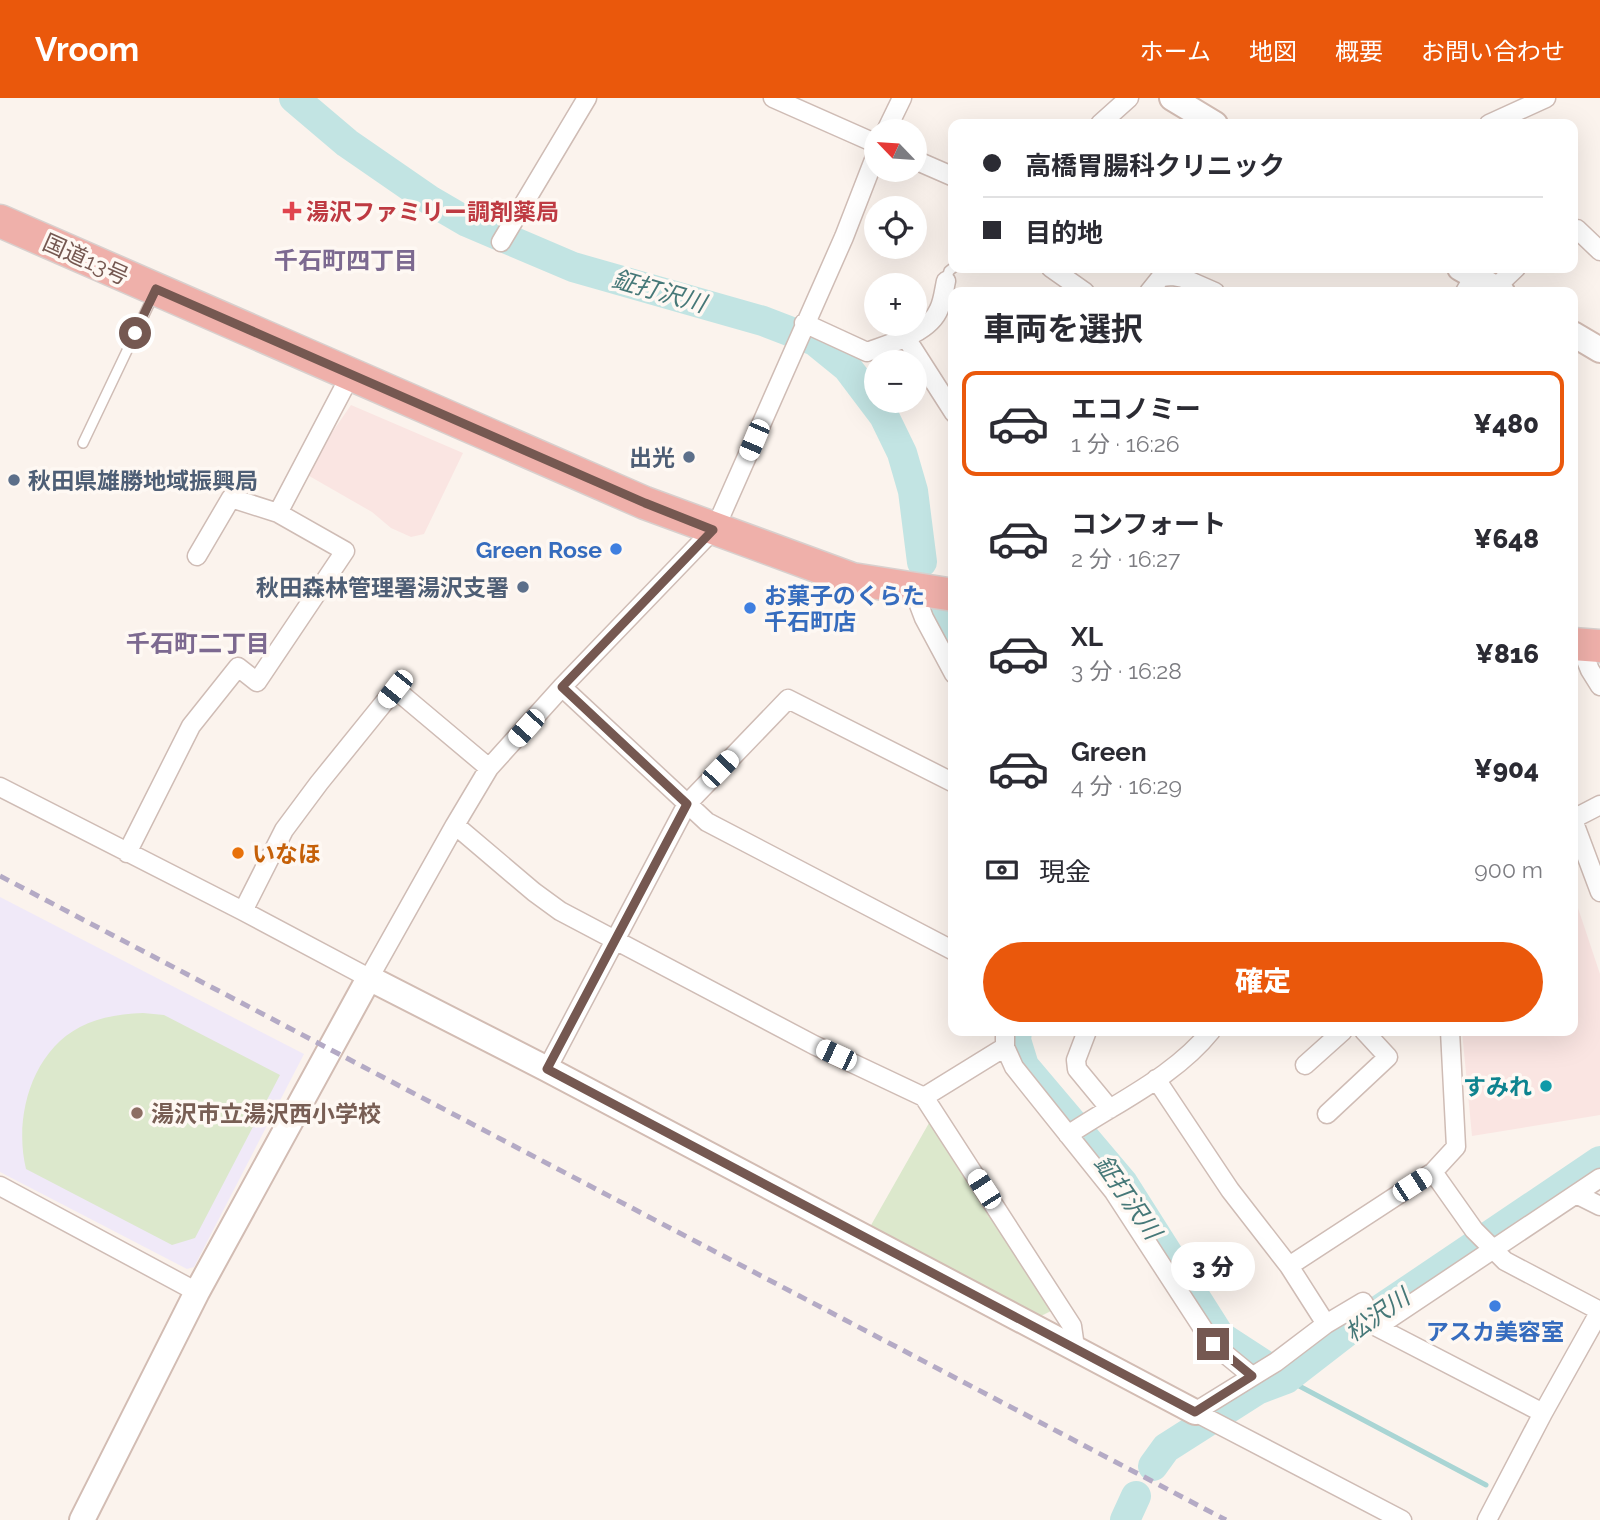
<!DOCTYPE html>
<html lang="ja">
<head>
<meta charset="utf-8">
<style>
	:root { --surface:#fff; --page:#f7f7f7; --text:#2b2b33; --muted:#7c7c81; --line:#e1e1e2; --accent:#ea580c }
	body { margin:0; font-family:Raleway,"Noto Sans JP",sans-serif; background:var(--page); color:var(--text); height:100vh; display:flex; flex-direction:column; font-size:26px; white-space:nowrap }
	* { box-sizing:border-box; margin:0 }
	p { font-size:23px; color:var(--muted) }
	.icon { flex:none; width:38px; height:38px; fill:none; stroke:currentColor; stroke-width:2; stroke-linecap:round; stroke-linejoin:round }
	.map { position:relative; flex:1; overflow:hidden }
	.panel { position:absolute; left:948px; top:189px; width:630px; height:749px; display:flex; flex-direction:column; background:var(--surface); border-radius:14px; box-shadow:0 7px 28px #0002 }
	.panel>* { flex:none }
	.banner { position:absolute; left:948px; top:21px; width:630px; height:154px; border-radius:14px; box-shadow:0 7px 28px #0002; display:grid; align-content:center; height:154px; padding:0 35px; background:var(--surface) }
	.needle { width:46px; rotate:295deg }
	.tools { position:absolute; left:864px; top:21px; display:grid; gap:14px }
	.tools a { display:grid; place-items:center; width:63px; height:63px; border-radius:50%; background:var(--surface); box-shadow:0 7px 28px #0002; font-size:35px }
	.end { position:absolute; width:32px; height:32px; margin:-16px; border:9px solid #755851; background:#fff; box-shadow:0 0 0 4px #fff }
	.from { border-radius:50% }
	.bubble { position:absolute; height:49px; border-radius:24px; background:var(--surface); box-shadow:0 7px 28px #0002; font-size:23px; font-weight:800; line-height:49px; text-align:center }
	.car { position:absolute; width:21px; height:42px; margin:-21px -10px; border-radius:9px; box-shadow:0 0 5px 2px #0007; background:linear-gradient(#fff 24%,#345 0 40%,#fff 0 76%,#345 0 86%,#fff 0) }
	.banner b { display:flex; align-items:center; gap:24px; height:66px; font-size:26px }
	.banner b+b { border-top:2px solid var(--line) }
	.banner i { width:18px; height:18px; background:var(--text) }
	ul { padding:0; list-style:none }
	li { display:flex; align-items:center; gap:21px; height:105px; margin:0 14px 10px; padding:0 21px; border:4px solid transparent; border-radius:14px }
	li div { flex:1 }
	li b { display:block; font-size:26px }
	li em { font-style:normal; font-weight:800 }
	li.selected { border-color:var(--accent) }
	li>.icon { width:63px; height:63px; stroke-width:1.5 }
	h2 { padding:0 35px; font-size:32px; line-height:84px }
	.pay { display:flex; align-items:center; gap:18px; height:77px; padding:0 35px; font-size:26px }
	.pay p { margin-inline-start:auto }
	.button { display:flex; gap:14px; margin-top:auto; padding:14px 35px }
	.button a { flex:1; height:80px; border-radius:42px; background:var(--accent); color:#fff; font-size:28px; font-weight:800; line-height:80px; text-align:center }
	header { display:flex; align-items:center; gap:42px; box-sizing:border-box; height:98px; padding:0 35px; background:var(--accent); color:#fff }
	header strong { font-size:33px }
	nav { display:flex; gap:38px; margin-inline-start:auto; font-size:24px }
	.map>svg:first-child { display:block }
	.commercial { fill:#fae5e2 }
	.education { fill:#f0e9f8 }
	.green { fill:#dce8cc }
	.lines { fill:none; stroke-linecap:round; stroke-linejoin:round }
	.stream { stroke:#a9d5d4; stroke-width:5 }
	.river { stroke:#c2e4e3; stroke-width:30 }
	.lane-casing { stroke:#cfbcb5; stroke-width:12 }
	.street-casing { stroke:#cfbcb5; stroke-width:21 }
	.secondary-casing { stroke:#d2bcb3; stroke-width:28 }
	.highway-casing { stroke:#d8d0ce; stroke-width:35 }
	.lane { stroke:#fff; stroke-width:9 }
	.street { stroke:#fff; stroke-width:18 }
	.secondary { stroke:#fff; stroke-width:24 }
	.highway { stroke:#efb0aa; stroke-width:32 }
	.rail { stroke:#b4aac5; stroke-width:5; stroke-dasharray:10 7; stroke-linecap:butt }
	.route { stroke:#755851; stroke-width:9 }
	.health-dot { fill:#e0444e; stroke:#fef8f3; stroke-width:2.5 }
	.service-dot { fill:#5c6f8a; stroke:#fef8f3; stroke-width:2.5 }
	.shop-dot { fill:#3f7fe0; stroke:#fef8f3; stroke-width:2.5 }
	.food-dot { fill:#e8710a; stroke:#fef8f3; stroke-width:2.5 }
	.culture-dot { fill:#0f9aa8; stroke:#fef8f3; stroke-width:2.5 }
	.education-dot { fill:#8d6e63; stroke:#fef8f3; stroke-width:2.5 }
	.labels { text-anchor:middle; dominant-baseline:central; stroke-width:7; stroke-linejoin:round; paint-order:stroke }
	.health-label { font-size:23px; font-weight:bold; fill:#be3a42; stroke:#fef8f3; text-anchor:start }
	.street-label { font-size:23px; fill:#755851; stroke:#fef8f3 }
	.service-label { font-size:23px; font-weight:bold; fill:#4e5e75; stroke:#fef8f3; text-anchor:end }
	.shop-label { font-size:23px; font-weight:bold; fill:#366cbe; stroke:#fef8f3; text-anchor:end }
	.food-label { font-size:23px; font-weight:bold; fill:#c56008; stroke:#fef8f3; text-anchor:start }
	.culture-label { font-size:23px; font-weight:bold; fill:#0d838f; stroke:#fef8f3; text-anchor:end }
	.education-label { font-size:23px; font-weight:bold; fill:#785e54; stroke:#fef8f3; text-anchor:start }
	.neighbourhood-label { font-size:24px; font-weight:bold; fill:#7c6990; stroke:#fef8f3 }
	.water-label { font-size:24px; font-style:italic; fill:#467878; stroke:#fef8f3 }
</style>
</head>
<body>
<header>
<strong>Vroom</strong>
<nav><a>ホーム</a><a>地図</a><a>概要</a><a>お問い合わせ</a></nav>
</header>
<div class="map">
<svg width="1600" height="1422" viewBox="0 0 1600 1422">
	<rect width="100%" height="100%" fill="#fbf3ed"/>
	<path class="commercial" d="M351 307 463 355 424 436 411 439 391 430 372 414 304 375Z
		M1573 795 1600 876V1017L1472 1038 1462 933H1573Z"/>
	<path class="education" d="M0 799 304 956 194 1169 187 1171 0 1074Z"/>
	<path class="green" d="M143 915 164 917 280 977 195 1140 172 1147 26 1071C14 1022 30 955 80 929 99 919 121 916 143 915Z
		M929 1025 1053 1212 1037 1220 870 1129Z"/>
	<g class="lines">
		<path class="stream" d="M1286 1281 1486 1387"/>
		<path class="river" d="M294 0 347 45 431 103 467 124 573 169 763 223 815 243 847 269 884 318 902 355 913 393 922 464
			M938 524 954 553
			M1017 933 1016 942 1024 968 1123 1085 1220 1238 1286 1281
			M1153 1368 1166 1350 1257 1292 1286 1281 1348 1233 1600 1063
			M1125 1422 1136 1398"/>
		<defs>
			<path id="lane" d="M946 183 949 173 954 169
				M83 345 154 196"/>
			<path id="street" d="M773 0 877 46
				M1100 26 1129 0
				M1489 26 1546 0
				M886 33 902 0
				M915 62 954 79
				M1573 131H1577L1600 153
				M501 144 587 0
				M1051 170 1085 194
				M1495 190 1516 170
				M1149 194 1161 179 1172 178 1183 180 1215 194
				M1465 194 1474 178
				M804 225 867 254C889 246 930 235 939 211 943 203 944 192 946 183
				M906 240 954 315
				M197 458 231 400 278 415
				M913 491 924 520 954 576
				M1580 547 1590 572 1600 588
				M562 589 707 724 954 853
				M0 689 243 813 369 880 455 727 489 670 562 589 713 432 722 415 844 139 877 54
				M1573 721 1600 707
				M1573 722 1600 794
				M455 727 534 794 560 813 814 947 924 999 1072 1228 1075 1249
				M127 755 191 628 238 569 257 584 345 453 278 415 351 276
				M243 813 284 732 319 685 395 591 489 670
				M1005 933V949L1014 969 1114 1094 1213 1246 1252 1278
				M1087 933 1076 962 1077 971 1110 1011
				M1305 967 1343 933
				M547 971 687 706 788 601 954 685
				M1156 981 1230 1092 1289 1168 1326 1226
				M924 999 1005 949
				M1327 1016 1388 959 1364 933
				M1068 1037C1117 1004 1174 979 1211 933
				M1433 1074 1456 1049 1450 933
				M0 1088 197 1194
				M1576 1096 1600 1108
				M1289 1168 1433 1074 1474 1132 1505 1163 1600 1213
				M1377 1229 1543 1315
				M1402 1422 1195 1314 1276 1264 1326 1226 1363 1204 1377 1229 1600 1080
				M1487 1422 1543 1315 1600 1213"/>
			<path id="secondary" d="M1172 0 1215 26
				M1460 170 1502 194
				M1573 236 1600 252
				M82 1422 197 1194 369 880 547 971 1195 1314"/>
			<path id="highway" d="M0 123 645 405 852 481 954 497
				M1573 546 1600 548"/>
		</defs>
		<use href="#lane" class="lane-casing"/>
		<use href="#street" class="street-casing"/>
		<use href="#secondary" class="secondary-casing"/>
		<use href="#highway" class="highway-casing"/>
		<use href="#lane" class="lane"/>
		<use href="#street" class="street"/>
		<use href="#secondary" class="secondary"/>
		<use href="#highway" class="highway"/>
		<path class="rail" d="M0 778 1226 1422"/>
	</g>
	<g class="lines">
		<path class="route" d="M135 235 156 191 645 405 713 432 562 589 687 706 547 971 1195 1314 1252 1278 1213 1246"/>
	</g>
	<path class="health-dot" d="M288.5 102.5h7v7h7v7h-7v7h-7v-7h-7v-7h7z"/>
	<g class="service-dot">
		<circle cx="689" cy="359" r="7"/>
		<circle cx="14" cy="382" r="7"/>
		<circle cx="523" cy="489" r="7"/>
	</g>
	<g class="shop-dot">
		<circle cx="616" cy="451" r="7"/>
		<circle cx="750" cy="510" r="7"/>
		<circle cx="1495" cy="1208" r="7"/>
	</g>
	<circle class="food-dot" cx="238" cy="755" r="7"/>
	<circle class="culture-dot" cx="1546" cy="988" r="7"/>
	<circle class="education-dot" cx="137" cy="1015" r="7"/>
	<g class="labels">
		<g class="health-label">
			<text x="306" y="113">湯沢ファミリー調剤薬局</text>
		</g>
		<g class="street-label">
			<text transform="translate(86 161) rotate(24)">国道13号</text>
		</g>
		<g class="service-label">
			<text x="675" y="359">出光</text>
			<text x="28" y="382" text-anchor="start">秋田県雄勝地域振興局</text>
			<text x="509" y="489">秋田森林管理署湯沢支署</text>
		</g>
		<g class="shop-label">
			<text x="602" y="451">Green Rose</text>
			<text x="764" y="497" text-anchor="start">お菓子のくらた<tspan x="764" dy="26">千石町店</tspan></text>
			<text x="1495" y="1233" text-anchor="middle">アスカ美容室</text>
		</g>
		<g class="food-label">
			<text x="252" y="755">いなほ</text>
		</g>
		<g class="culture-label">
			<text x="1532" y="988">すみれ</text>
		</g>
		<g class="education-label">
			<text x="151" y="1015">湯沢市立湯沢西小学校</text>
		</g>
		<g class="neighbourhood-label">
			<text x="346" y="162">千石町四丁目</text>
			<text x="198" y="545">千石町二丁目</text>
		</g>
		<g class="water-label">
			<text transform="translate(659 193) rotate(16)">鉦打沢川</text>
			<text transform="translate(1128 1099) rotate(55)">鉦打沢川</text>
			<text transform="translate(1377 1217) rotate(-35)">松沢川</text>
		</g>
	</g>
</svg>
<div class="tools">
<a><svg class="needle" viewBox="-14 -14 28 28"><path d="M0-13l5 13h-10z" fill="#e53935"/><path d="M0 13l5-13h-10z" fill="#7c7c81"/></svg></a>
<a><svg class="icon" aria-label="locate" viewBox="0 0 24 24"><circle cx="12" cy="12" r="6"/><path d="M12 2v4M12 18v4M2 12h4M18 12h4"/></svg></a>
<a>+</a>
<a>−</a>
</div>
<i class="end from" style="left:135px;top:235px"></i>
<i class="end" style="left:1213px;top:1246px"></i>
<div class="bubble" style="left:1171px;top:1144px;width:84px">3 分</div>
<i class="car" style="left:754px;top:342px;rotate:203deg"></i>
<i class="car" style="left:395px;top:591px;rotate:219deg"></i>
<i class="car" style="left:526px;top:630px;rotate:222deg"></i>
<i class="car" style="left:720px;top:671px;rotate:44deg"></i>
<i class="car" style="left:836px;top:957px;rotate:295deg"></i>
<i class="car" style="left:1412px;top:1087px;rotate:57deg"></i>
<i class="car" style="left:984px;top:1091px;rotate:327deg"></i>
<div class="banner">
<b><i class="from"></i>高橋胃腸科クリニック</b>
<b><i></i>目的地</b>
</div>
<section class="panel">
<h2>車両を選択</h2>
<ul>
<li class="selected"><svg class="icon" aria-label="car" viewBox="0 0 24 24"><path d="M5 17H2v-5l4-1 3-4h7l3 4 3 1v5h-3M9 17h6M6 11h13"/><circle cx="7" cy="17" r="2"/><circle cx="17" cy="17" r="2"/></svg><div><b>エコノミー</b><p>1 分 · 16:26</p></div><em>¥480</em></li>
<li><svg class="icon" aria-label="car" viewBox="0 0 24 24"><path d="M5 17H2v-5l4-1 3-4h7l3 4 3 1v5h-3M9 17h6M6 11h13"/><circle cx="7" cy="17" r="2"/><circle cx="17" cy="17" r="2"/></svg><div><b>コンフォート</b><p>2 分 · 16:27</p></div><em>¥648</em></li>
<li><svg class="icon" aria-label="car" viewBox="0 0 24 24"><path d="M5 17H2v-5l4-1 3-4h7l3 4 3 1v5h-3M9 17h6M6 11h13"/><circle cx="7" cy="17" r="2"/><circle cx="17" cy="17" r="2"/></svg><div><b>XL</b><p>3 分 · 16:28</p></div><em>¥816</em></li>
<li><svg class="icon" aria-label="car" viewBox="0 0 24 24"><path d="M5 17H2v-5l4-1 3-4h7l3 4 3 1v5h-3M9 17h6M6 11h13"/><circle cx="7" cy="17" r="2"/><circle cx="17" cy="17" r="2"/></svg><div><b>Green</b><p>4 分 · 16:29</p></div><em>¥904</em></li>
</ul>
<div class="pay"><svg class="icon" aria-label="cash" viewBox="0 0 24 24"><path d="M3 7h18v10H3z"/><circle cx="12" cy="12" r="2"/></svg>現金<p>900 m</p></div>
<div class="button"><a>確定</a></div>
</section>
</div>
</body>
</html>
